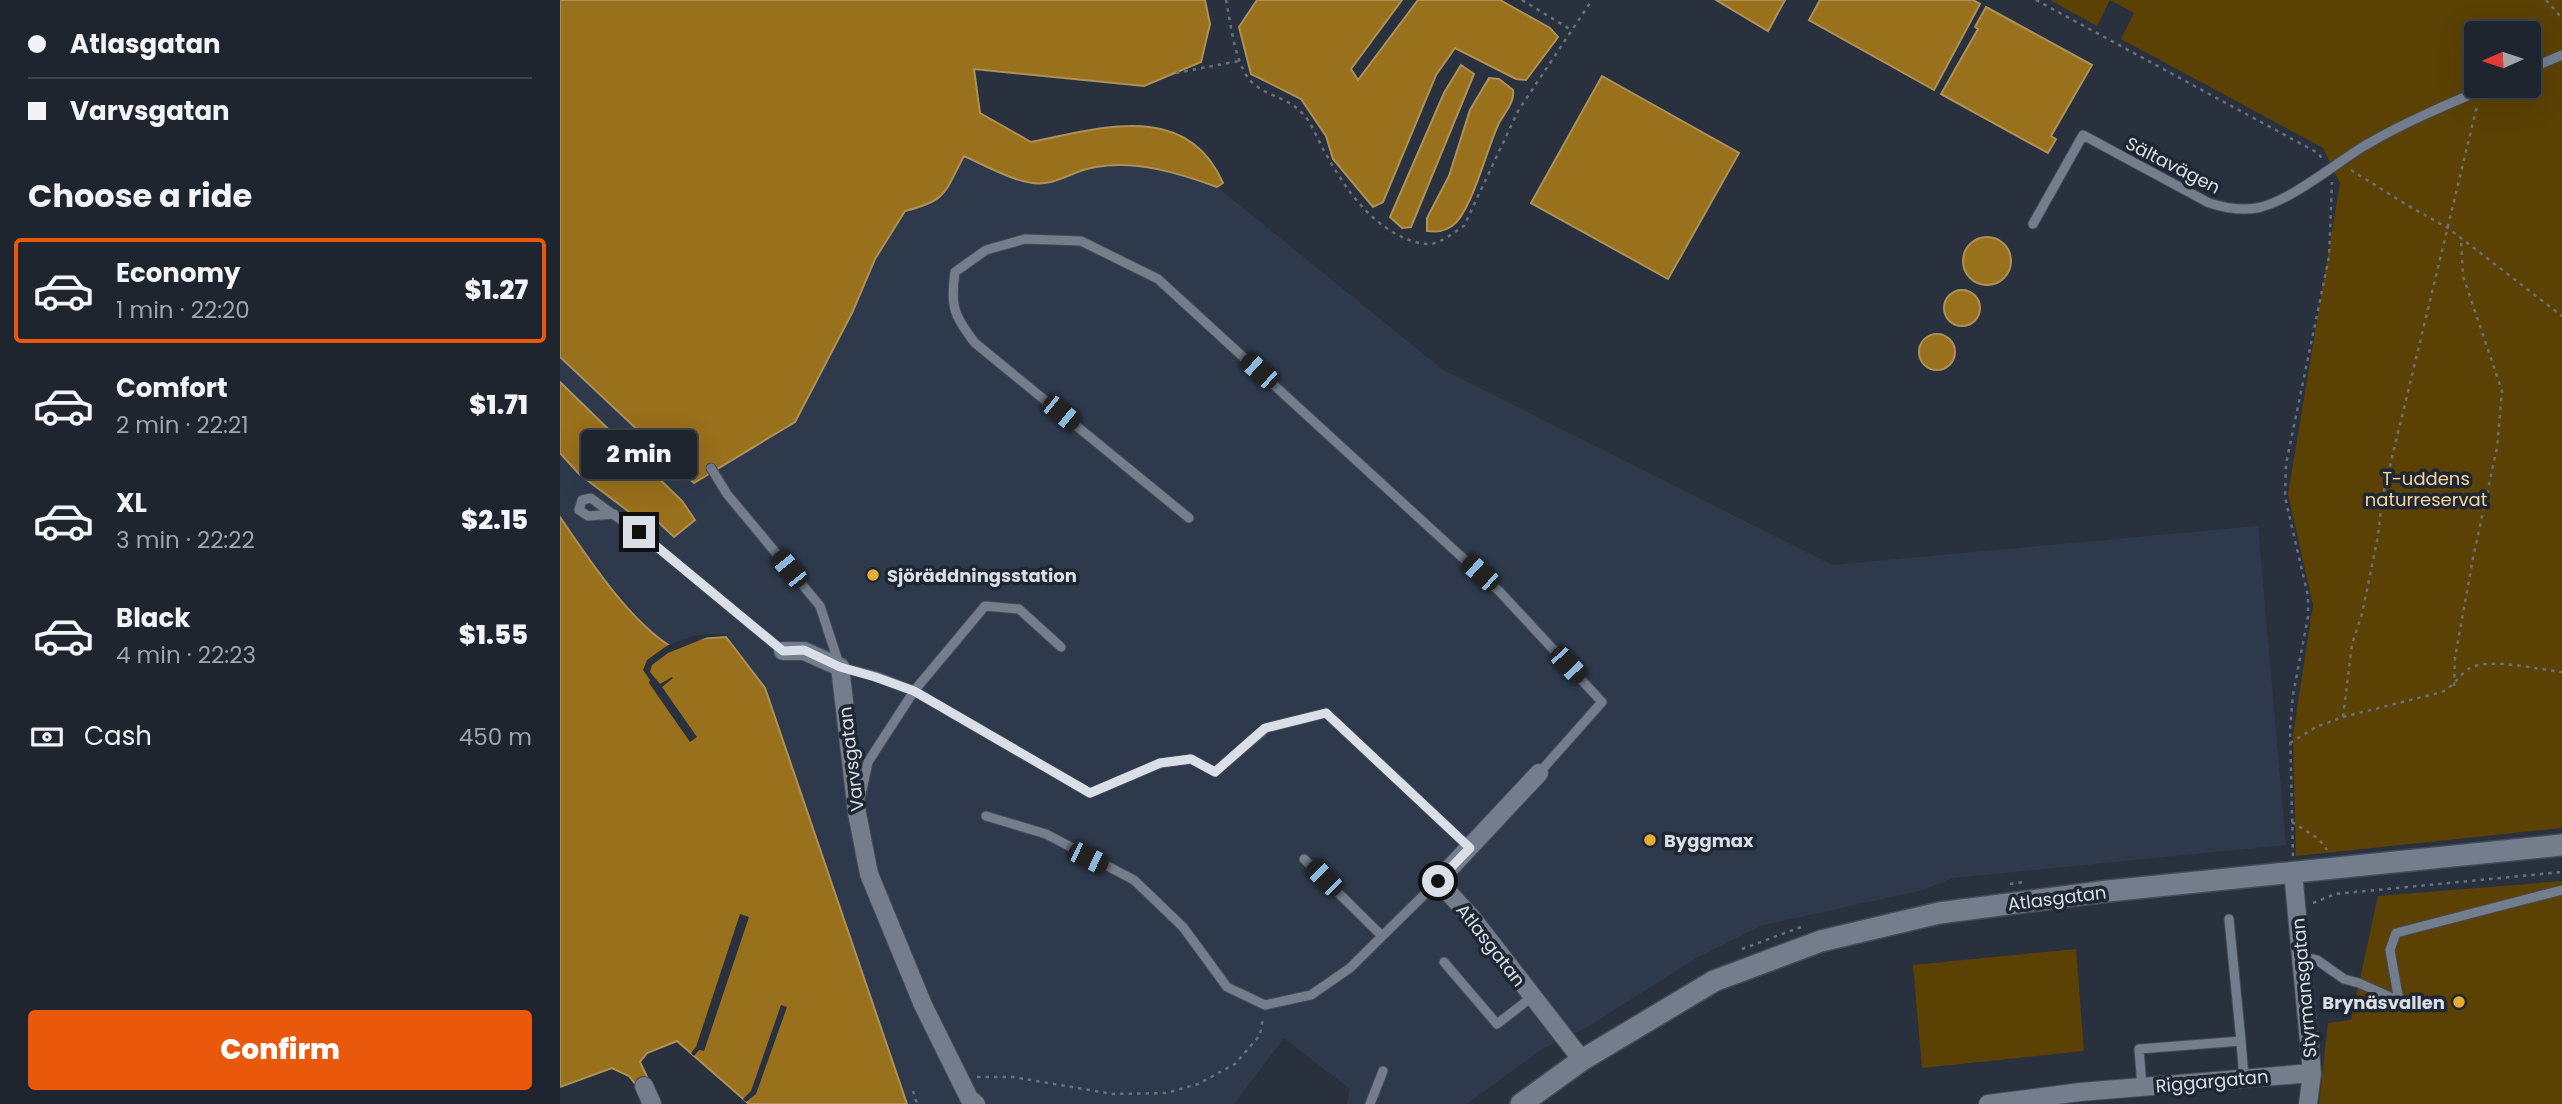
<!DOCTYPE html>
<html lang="en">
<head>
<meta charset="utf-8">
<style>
	:root { --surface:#1f252e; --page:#2c313a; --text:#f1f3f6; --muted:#a1a5aa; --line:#3c424a; --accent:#ea580c }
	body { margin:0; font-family:Poppins,sans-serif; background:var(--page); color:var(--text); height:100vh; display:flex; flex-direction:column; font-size:26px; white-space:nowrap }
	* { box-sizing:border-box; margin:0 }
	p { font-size:23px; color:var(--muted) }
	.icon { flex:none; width:38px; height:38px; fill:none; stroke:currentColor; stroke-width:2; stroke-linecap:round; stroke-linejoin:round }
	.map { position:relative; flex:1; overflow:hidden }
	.details { display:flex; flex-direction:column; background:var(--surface); width:560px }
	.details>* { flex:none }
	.top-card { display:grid; align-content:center; height:154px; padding:0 28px; background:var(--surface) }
	.needle { width:46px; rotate:267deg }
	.fabs { position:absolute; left:1904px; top:21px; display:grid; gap:14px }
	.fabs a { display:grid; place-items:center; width:77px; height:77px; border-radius:7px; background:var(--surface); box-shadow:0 7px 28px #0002,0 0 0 2px var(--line); font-size:35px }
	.end { position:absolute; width:32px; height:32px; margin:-16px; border:9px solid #d9dfe7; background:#111; box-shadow:0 0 0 4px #111 }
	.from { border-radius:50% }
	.bubble { position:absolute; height:49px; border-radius:7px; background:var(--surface); box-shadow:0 7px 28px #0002,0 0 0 2px var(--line); font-size:23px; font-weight:800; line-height:49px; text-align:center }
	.car { position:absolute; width:21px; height:42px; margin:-21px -10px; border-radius:9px; box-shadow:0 0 5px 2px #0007; background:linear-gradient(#222 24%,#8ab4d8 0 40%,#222 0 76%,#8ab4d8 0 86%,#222 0) }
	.top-card b { display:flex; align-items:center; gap:24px; height:66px; font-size:26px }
	.top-card b+b { border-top:2px solid var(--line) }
	.top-card i { width:18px; height:18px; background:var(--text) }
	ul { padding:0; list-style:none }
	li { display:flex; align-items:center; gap:21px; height:105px; margin:0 14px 10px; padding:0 14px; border:4px solid transparent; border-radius:7px }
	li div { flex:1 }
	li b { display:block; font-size:26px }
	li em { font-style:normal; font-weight:800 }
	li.selected { border-color:var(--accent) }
	li>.icon { width:63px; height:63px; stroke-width:1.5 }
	h2 { padding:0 28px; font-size:32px; line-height:84px }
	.pay { display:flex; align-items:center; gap:18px; height:77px; padding:0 28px; font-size:26px }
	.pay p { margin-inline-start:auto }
	.button { display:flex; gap:14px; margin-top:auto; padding:14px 28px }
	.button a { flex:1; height:80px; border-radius:7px; background:var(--accent); color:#fff; font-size:28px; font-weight:800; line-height:80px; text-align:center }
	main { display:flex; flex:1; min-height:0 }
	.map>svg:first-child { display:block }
	.built { fill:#2e3a4c }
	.green { fill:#5c4104; fill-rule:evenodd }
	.water { fill:#99701c; stroke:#ac9159; stroke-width:2 }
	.pier { fill:#29313e }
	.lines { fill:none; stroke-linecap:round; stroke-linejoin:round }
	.lane-casing { stroke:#454c57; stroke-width:11 }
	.street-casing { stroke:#454c57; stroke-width:20 }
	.secondary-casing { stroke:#454c57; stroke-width:24 }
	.path { stroke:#68707b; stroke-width:2.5; stroke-dasharray:3.5 5; stroke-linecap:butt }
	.lane { stroke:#737d8c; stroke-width:9 }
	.street { stroke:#737d8c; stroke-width:18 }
	.secondary { stroke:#737d8c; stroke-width:21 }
	.route { stroke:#d9dfe7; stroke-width:9 }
	.poi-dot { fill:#e7ac36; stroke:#1f2733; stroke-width:2.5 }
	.labels { text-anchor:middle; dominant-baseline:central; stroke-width:7; stroke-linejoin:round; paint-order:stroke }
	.street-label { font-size:18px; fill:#d9dfe7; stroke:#1f2733 }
	.park-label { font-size:18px; fill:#f7d59b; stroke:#1f2733 }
	.poi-label { font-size:18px; font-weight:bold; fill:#d9dfe7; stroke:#1f2733; text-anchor:start }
</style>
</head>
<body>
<main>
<section class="details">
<div class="top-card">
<b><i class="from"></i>Atlasgatan</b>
<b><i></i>Varvsgatan</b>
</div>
<h2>Choose a ride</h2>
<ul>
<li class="selected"><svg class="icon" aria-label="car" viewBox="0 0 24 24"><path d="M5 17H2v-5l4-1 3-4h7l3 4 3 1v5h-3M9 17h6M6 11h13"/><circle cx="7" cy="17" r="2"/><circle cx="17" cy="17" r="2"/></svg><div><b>Economy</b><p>1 min · 22:20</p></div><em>$1.27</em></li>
<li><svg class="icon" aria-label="car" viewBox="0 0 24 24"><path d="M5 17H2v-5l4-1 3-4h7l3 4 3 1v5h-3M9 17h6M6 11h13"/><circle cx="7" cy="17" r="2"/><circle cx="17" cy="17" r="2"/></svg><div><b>Comfort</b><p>2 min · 22:21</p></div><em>$1.71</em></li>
<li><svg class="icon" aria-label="car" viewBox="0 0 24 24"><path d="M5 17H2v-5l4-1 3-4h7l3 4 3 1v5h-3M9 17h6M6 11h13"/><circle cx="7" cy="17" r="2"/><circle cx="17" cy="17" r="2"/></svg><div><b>XL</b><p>3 min · 22:22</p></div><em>$2.15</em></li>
<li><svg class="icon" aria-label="car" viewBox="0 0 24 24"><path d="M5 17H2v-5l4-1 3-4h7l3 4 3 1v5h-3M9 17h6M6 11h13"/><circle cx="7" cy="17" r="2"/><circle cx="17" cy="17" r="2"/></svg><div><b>Black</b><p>4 min · 22:23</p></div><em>$1.55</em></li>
</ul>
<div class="pay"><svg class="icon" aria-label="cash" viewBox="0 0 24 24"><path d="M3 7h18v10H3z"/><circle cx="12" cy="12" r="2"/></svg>Cash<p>450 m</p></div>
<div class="button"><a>Confirm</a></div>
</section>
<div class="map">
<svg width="2002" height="1104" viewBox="0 0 2002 1104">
	<rect width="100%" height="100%" fill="#29313e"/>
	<path class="built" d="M404 156 462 181 484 183 536 166 585 167 632 177 657 187 883 370 1272 565 1698 526 1726 845 1393 878 1363 890 1200 926 1138 957 1024 1029 982 1049 907 1104H787L790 1089 724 1038 674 1104H347L205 688 166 634H156L112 647 97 638 32 564 0 517V453L19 474 43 493 72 514 85 513 94 518 114 537 135 520 122 501 0 382V357L134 483 292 313 315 259 345 211 367 206 382 198Z"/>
	<path class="green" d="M1490 0H2002V828L1736 856 1733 735 1753 605 1728 494 1780 183 1763 148 1561 39 1574 13 1550 0 1537 26ZM1916 33H1969V86H1916Z
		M2002 881V1104H1759L1768 1023 1791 1020 1818 896Z
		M1516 949 1524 1051 1362 1068 1353 965Z"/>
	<path class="water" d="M0 0H645L650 24 641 62 584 86 414 69 420 113 471 142C541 128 627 100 663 183L657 187C619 173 576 160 536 167 518 169 502 181 485 183 462 187 425 165 404 156 384 193 388 200 345 211L315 259 292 313 235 422 134 483 0 357Z
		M697 0H842L791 69 798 80 858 0H940L990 28 998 37 966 80 956 79 895 48 876 75 823 202 813 207 773 159 766 136 741 99 691 74 679 27Z
		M1156 0H1225L1208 31Z
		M1260 0H1413L1420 4 1374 90 1249 20Z
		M1426 7 1532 65 1491 136 1496 139 1488 153 1381 94 1418 29 1415 27Z
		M901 65 914 74 851 227 842 228 830 217 884 93Z
		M1042 76 1179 153 1108 279 971 203Z
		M929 78 939 79 953 90C955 102 945 112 939 123 927 147 912 212 892 226 883 232 877 232 867 231V218L889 176 910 110Z
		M1403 261a24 24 0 1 1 48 0a24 24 0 1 1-48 0Z
		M1384 308a18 18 0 1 1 36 0a18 18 0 1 1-36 0Z
		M1359 352a18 18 0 1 1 36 0a18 18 0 1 1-36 0Z
		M0 382 122 501 135 520 114 537 94 518 85 513 79 516 72 514 19 474 0 453Z
		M0 517C27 557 71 623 112 647L137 639 166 637 205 688 347 1104H189L117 1041 87 1053 80 1062 90 1083 79 1089 69 1076 52 1068 0 1087Z"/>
	<path class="pier" d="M155 634 108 653 92 665 90 672 100 684 112 677 113 678 102 687 137 737 130 742 89 683 90 680 83 670 87 660 108 645 136 635Z
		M180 914 189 917 144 1051 139 1050 134 1056 131 1053 136 1047Z
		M221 1005 227 1007 196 1094 186 1102 183 1099 191 1091Z"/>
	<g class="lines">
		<defs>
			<path id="lane" d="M1969 69 2002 55
				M1473 224 1523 135 1649 203C1665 208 1680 211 1697 208 1729 202 1775 164 1804 146 1845 122 1888 104 1931 86
				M151 468 167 494 260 606 280 667 315 676 354 691 530 793 601 763 631 759 655 772 706 728 766 713 910 848
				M54 514 28 516 19 510 22 500 31 498C46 510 63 521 79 532L223 651
				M629 518 415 343C394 316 390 306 395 272L426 250 465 239 521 241 598 279 940 592 1042 702 979 773
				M301 795 308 762 354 691 425 606 459 609 501 647
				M426 816 486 834 574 880 623 927 667 987 705 1005 751 995 790 968 878 881
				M744 859 822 936
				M1669 919 1681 1041
				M1741 956 1757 960 1784 979 1799 983 1839 1001 1830 950 1836 933 2002 890
				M884 962 937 1024 972 997
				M1582 1087 1579 1049 1681 1041 1684 1079
				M810 1104 823 1071"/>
			<path id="street" d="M223 651H244L280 667 297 813 309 874 363 1005 409 1098 416 1104
				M979 773 878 881 912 918 1022 1060
				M1733 872 1752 1073 1748 1104
				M84 1086 92 1104
				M1428 1104 1520 1092 1752 1073"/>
			<path id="secondary" d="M961 1104 1022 1060 1154 981 1261 941 1379 913 1548 891 2002 845"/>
		</defs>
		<use href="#lane" class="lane-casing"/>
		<use href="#street" class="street-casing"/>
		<use href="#secondary" class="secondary-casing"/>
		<path class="path" d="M666 0C671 24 675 70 695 85 713 99 731 97 748 120 754 129 758 140 763 149 782 183 804 218 840 236 848 240 862 245 871 244 883 242 894 232 904 226L958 111 1032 0
			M962 0 1013 31
			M1476 0 1758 153 1763 160
			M1986 0 2002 18
			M616 73 679 61
			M1791 170 1847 205 1888 228 2002 316
			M1894 686 1895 658 1913 558 1937 448 1942 391 1903 276 1901 238
			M1783 717 1882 692C1895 685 1902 672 1910 668 1931 657 1979 670 2002 672
			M1730 743 1756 727 1783 717 1792 644 1802 614 1818 536 1822 499 1917 106
			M1732 822 1759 839 1767 850
			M1733 856 1730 729 1733 695 1748 617V596L1725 497 1726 464 1769 257 1772 182
			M1450 884 1464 882
			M1753 903 1775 894 2002 872
			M1182 949 1241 927
			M417 1077H453L553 1094 606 1093 638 1084 675 1064 700 1035 703 1017
			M353 1091 357 1104"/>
		<use href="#lane" class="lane"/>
		<use href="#street" class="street"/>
		<use href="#secondary" class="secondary"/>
	</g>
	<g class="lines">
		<path class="route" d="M79 532 223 651 244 650 280 667 315 677 354 691 530 793 600 763 631 759 655 772 705 728 766 713 910 848 878 881"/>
	</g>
	<g class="poi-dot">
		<circle cx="313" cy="575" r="7"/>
		<circle cx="1090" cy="840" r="7"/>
		<circle cx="1899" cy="1002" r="7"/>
	</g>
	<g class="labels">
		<g class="street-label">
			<text transform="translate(1613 165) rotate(27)">Sältavägen</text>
			<text transform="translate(291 759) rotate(-97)">Varvsgatan</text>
			<text transform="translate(1497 898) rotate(-7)">Atlasgatan</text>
			<text transform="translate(931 945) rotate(52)">Atlasgatan</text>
			<text transform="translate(1744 988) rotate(-95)">Styrmansgatan</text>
			<text transform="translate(1652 1081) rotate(-5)">Riggargatan</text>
		</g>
		<g class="park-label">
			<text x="1866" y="478">T-uddens<tspan x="1866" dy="21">naturreservat</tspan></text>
		</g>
		<g class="poi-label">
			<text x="327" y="575">Sjöräddningsstation</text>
			<text x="1104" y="840">Byggmax</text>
			<text x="1885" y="1002" text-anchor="end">Brynäsvallen</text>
		</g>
	</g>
</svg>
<div class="fabs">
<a><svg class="needle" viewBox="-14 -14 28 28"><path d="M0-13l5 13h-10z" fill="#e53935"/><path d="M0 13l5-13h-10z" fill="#a1a5aa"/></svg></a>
</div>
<i class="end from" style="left:878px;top:881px"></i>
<i class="end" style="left:79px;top:532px"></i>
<div class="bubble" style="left:21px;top:430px;width:116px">2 min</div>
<i class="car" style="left:699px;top:371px;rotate:312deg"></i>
<i class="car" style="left:501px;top:413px;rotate:129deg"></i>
<i class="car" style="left:229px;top:569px;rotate:321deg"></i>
<i class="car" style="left:920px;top:573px;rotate:312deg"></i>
<i class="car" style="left:1008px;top:665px;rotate:137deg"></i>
<i class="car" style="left:528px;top:858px;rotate:116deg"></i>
<i class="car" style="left:764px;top:878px;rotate:315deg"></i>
</div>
</main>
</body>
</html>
